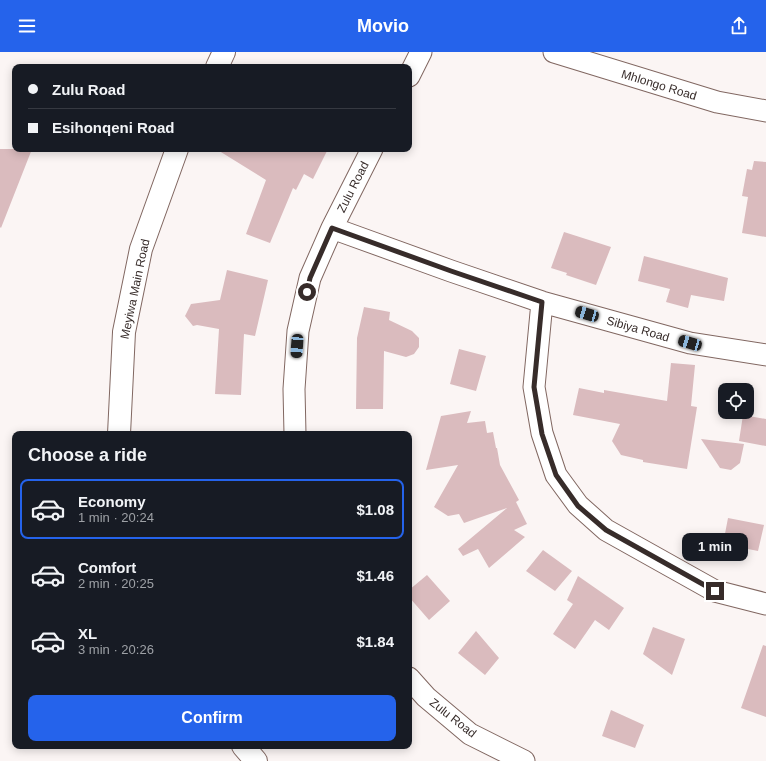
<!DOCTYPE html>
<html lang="en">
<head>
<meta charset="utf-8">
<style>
	:root { --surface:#171b24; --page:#20242c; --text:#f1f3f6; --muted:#9ea1a6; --line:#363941; --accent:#2563eb }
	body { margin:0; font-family:Arial,sans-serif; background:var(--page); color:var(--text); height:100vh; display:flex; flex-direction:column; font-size:15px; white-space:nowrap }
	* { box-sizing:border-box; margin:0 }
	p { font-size:13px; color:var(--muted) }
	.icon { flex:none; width:22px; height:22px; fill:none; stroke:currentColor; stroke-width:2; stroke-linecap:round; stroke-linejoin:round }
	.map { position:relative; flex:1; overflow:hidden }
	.drawer { position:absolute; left:12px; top:379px; width:400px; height:318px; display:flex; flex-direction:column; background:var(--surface); border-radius:8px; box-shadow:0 2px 10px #0003 }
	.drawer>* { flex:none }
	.guide { position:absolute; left:12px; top:12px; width:400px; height:88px; border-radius:8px; box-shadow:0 2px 10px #0003; display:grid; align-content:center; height:88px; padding:0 16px; background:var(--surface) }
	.controls { position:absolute; left:718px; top:331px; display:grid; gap:8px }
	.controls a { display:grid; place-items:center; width:36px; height:36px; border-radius:8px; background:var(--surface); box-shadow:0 2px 10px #0003; font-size:20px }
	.end { position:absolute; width:18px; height:18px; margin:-9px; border:5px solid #372c2a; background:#fff; box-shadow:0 0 0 2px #fff }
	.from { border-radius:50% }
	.bubble { position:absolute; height:28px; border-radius:8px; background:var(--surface); box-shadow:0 2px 10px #0003; font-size:13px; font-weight:700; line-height:28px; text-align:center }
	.car { position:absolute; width:12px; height:24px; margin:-12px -6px; border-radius:5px; box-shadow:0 0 3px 1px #0007; background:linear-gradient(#222 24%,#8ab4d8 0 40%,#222 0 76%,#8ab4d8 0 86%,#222 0) }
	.guide b { display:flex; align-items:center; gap:14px; height:38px; font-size:15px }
	.guide b+b { border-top:1px solid var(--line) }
	.guide i { width:10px; height:10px; background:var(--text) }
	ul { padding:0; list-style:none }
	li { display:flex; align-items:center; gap:12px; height:60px; margin:0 8px 6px; padding:0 8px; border:2px solid transparent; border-radius:8px }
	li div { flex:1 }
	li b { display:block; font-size:15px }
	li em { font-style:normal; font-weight:700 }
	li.current { border-color:var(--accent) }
	li>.icon { width:36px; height:36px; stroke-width:1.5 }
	h2 { padding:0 16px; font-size:18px; line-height:48px }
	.action { display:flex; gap:8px; margin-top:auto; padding:8px 16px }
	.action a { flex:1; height:46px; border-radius:8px; background:var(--accent); color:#fff; font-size:16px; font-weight:700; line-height:46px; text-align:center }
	header { display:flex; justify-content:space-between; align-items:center; height:52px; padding:0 16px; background:var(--accent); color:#fff; font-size:18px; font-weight:700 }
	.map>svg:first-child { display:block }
	.building { fill:#dabbbe }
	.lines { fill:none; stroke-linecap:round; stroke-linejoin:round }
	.street-casing { stroke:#816761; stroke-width:23 }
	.secondary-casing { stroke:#816761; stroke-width:24 }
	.street { stroke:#fff; stroke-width:21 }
	.secondary { stroke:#fff; stroke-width:22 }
	.route { stroke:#372c2a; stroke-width:5 }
	.labels { text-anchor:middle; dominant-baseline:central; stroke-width:3; stroke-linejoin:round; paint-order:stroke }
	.street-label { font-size:12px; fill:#372c2a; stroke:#fff }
</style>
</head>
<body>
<header><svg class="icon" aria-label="menu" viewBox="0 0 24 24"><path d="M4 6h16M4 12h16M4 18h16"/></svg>Movio<svg class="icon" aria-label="share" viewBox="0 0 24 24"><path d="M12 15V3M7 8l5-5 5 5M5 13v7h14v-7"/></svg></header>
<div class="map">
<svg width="766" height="709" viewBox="0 0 766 709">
	<rect width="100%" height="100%" fill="#fbf5f4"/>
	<path class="building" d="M0 97H32L1 176 0 175Z
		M216 97H328L313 127 304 122 296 138 293 136 270 191 246 182 266 128Z
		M754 109 766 110V185L742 181 748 145 742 144 747 117 752 118Z
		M564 180 611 195 596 233 566 223 567 221 551 216Z
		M644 204 728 226 724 249 691 243 688 256 666 250 670 237 638 229Z
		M227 218 268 228 255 284 244 282 241 343 215 342 219 277 197 273 193 274 185 264 191 252 220 248Z
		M364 255 390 260 389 268 412 279 419 286V295L414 302 406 305 384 299 383 357H356L357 286Z
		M459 297 486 304 476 339 450 332Z
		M671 311 695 313 691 354 697 355 687 417 643 410V408L621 403 612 389 620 372 573 363 579 336 604 341V338L667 349Z
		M471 359 467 371 485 369 487 381 493 380 496 396H497L500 413 519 448 516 450 527 472 514 478 525 485 489 516 478 497 463 504 458 497 507 456 464 471 459 462 448 464 434 455 458 413 426 418 441 364Z
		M743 363 766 367V394L739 389Z
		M701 387 744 392 740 411 731 418 720 416Z
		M728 466 764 473 758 499 723 492Z
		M543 498 572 519 555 539 526 519Z
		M427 523 450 549 429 568 409 545V538Z
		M578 524 624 556 609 578 595 568 575 597 553 582 573 552 567 548Z
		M653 575 685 587 672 623 643 602Z
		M476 579 499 606 485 623 458 601Z
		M763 593 766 594V665L741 656Z
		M611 658 644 673 635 696 602 684Z"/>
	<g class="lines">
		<defs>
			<path id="street" d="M554 0 717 50 766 59
				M409 24 421 0
				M332 176 451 219 542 250 690 291 766 303
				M542 250 534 335 542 381 556 423 578 453 606 478 715 539 766 552
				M295 382 294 337 298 279 310 226 332 176 372 97
				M409 626 426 645 470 682 524 709"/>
			<path id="secondary" d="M217 15 224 0
				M119 382 124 280 141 197 177 97
				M243 694 256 709"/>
		</defs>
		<use href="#street" class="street-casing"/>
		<use href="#secondary" class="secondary-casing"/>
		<use href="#street" class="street"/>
		<use href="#secondary" class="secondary"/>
	</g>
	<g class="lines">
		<path class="route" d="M307 240 310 226 332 176 451 219 542 250 534 335 542 382 556 423 578 454 606 478 715 539"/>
	</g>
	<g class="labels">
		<g class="street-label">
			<text transform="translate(659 33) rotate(17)">Mhlongo Road</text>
			<text transform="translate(353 135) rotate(-63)">Zulu Road</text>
			<text transform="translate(135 237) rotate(-78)">Meyiwa Main Road</text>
			<text transform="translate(638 277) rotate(16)">Sibiya Road</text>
			<text transform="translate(453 666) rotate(38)">Zulu Road</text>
		</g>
	</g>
</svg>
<div class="controls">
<a><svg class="icon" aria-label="locate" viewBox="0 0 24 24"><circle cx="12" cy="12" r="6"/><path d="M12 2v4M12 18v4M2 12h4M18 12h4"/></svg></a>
</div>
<i class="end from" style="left:307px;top:240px"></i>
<i class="end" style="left:715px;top:539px"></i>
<div class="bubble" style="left:682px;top:481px;width:66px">1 min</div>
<i class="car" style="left:587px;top:262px;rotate:286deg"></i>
<i class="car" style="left:690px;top:291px;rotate:286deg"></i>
<i class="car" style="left:297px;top:294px;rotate:184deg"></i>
<div class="guide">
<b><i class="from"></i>Zulu Road</b>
<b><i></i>Esihonqeni Road</b>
</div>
<section class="drawer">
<h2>Choose a ride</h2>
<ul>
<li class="current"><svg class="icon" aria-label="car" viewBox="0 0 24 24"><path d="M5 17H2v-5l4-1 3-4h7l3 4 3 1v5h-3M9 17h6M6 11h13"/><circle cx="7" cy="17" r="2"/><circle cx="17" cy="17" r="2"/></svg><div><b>Economy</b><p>1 min · 20:24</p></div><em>$1.08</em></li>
<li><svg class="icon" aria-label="car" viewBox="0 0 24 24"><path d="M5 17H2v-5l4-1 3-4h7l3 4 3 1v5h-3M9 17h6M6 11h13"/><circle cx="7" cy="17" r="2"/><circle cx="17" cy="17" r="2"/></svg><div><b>Comfort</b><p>2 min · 20:25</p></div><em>$1.46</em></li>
<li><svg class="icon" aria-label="car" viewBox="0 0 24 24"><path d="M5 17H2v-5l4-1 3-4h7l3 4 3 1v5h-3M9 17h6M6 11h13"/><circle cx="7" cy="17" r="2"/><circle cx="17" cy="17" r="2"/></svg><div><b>XL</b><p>3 min · 20:26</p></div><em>$1.84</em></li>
</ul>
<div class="action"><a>Confirm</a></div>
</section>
</div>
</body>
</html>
